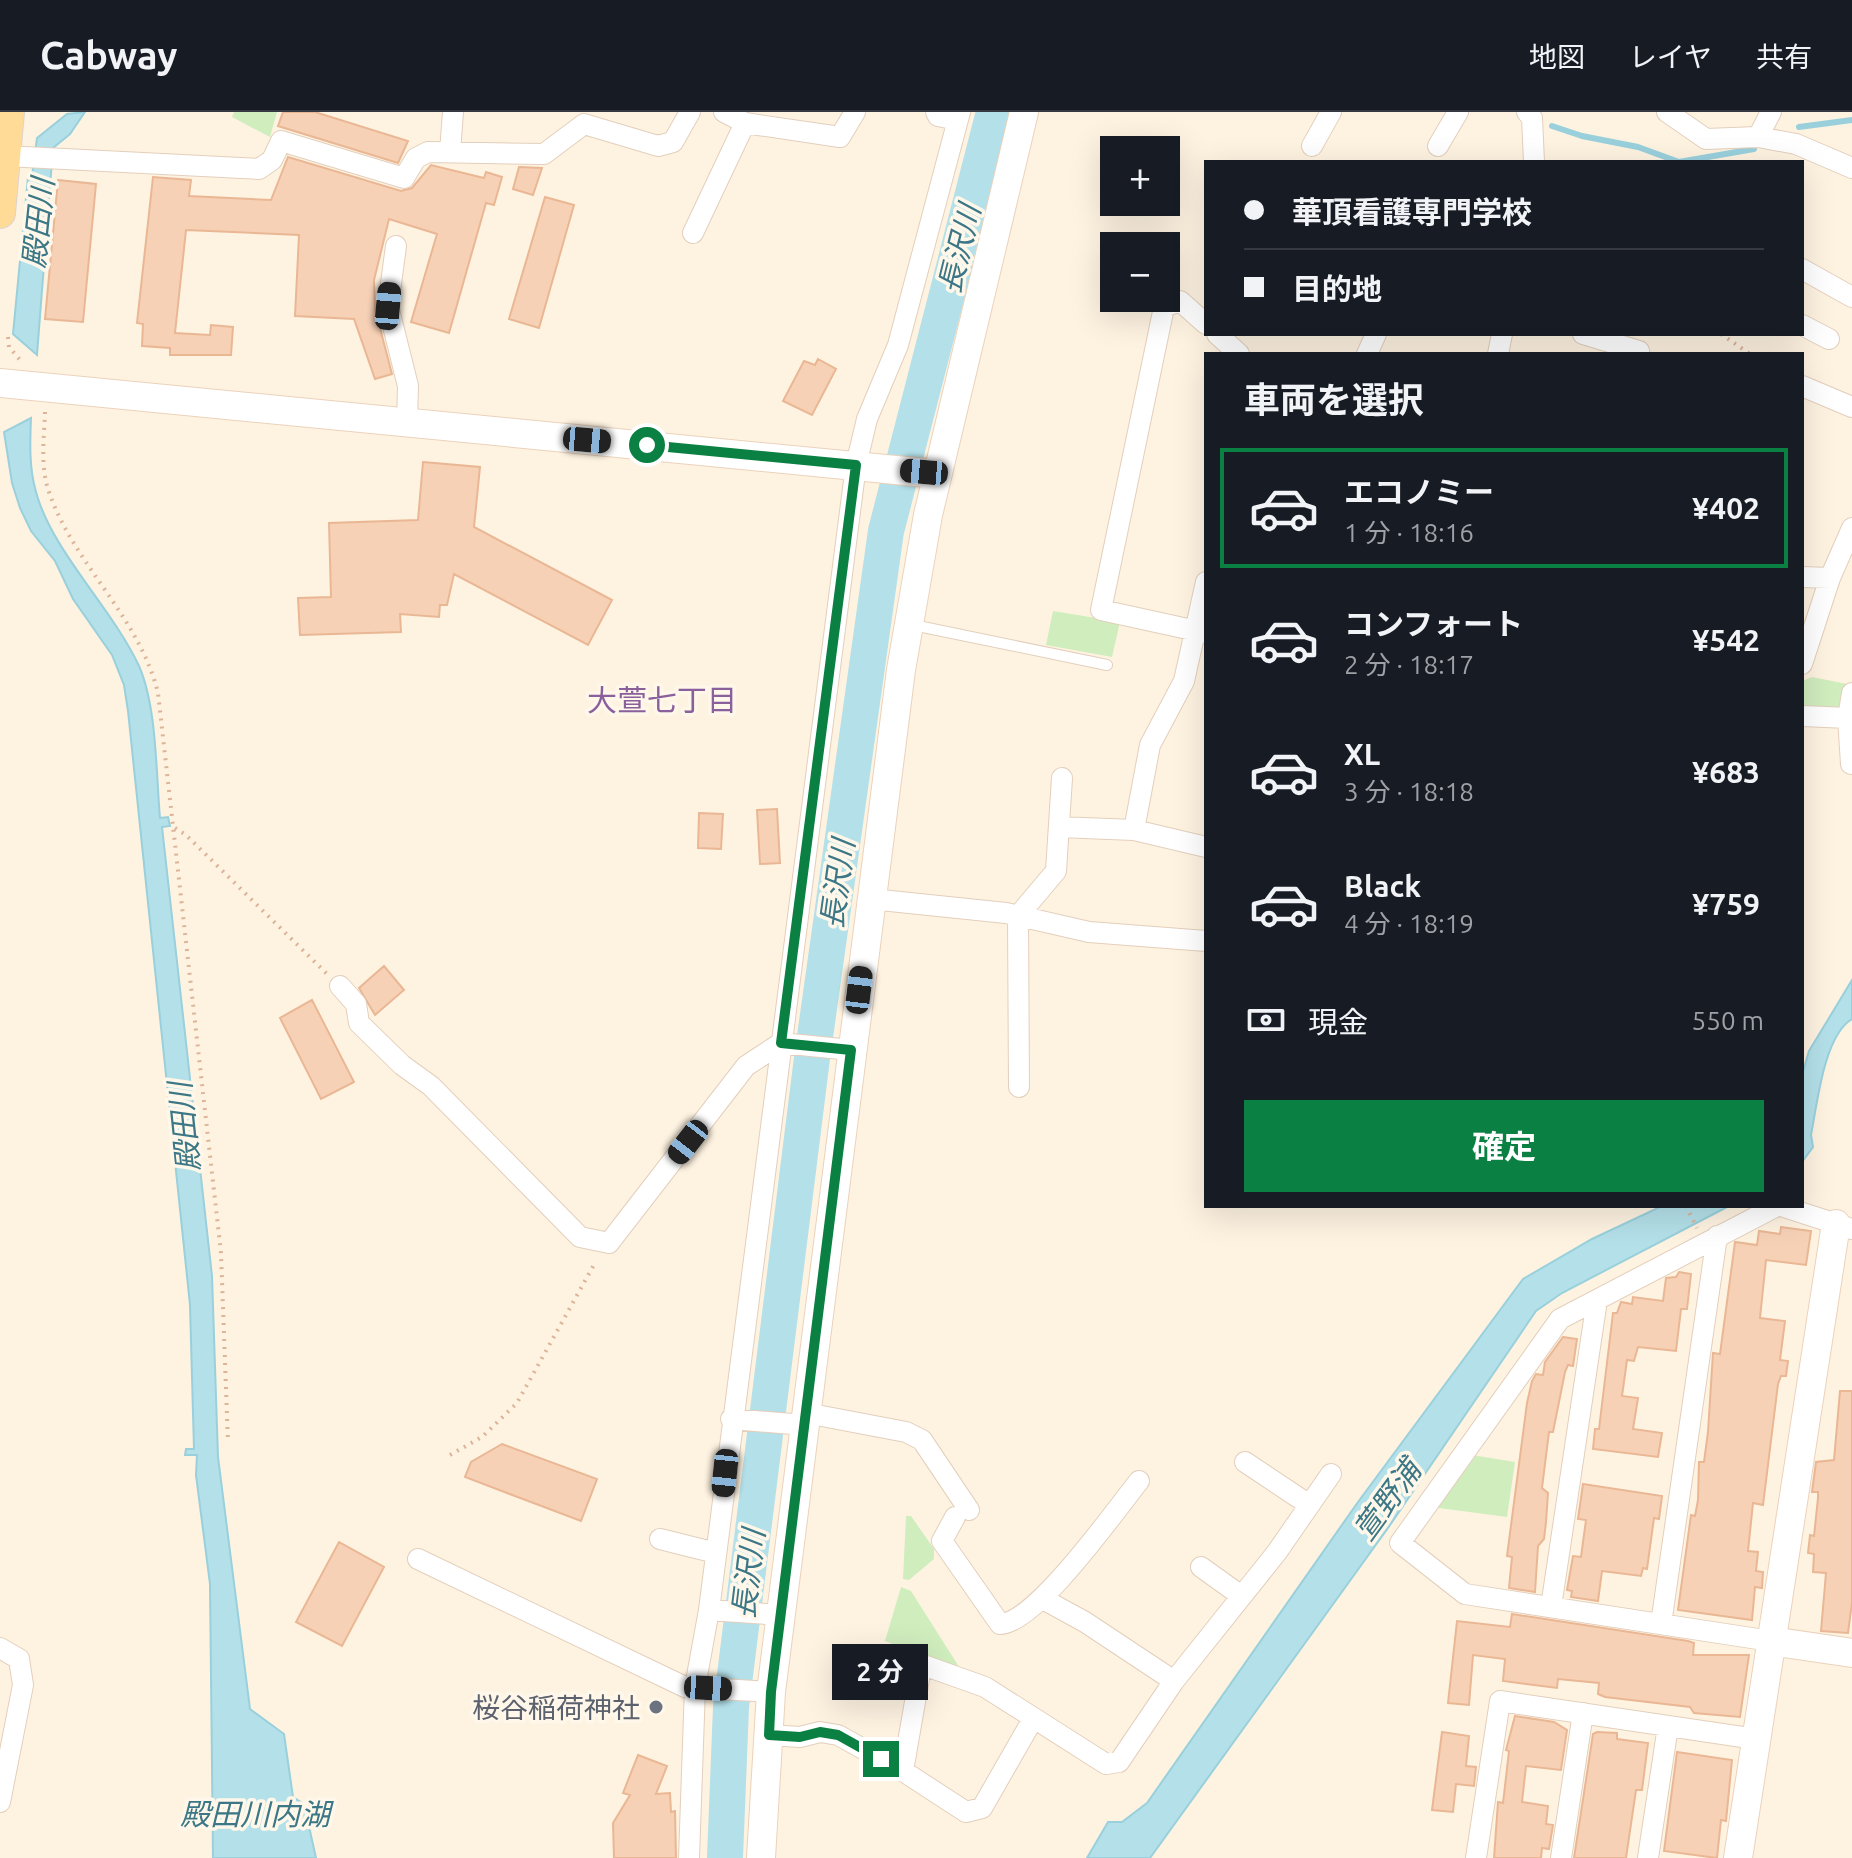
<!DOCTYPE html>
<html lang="ja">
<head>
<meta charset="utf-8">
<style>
	:root { --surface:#171b24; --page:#242831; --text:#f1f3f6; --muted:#9ea1a6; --line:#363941; --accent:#0b8043 }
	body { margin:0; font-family:Ubuntu,"Noto Sans JP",sans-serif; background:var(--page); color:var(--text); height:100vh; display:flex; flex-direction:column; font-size:30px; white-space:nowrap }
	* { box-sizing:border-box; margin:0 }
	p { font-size:26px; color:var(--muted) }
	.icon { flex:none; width:44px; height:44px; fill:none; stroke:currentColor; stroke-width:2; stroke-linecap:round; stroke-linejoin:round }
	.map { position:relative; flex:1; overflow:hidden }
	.details { position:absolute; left:1204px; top:240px; width:600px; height:856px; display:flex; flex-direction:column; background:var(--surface); border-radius:0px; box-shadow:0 8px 32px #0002 }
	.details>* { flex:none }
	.guide { position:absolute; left:1204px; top:48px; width:600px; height:176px; border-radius:0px; box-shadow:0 8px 32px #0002; display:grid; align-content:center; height:176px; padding:0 40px; background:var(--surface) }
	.tools { position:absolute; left:1100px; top:24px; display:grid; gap:16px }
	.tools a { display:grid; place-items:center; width:80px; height:80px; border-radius:0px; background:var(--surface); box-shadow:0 8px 32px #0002; font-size:40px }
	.end { position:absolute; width:36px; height:36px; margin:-18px; border:10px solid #0b8043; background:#fff; box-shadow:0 0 0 4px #fff }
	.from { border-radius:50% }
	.bubble { position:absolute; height:56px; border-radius:0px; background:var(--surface); box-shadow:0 8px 32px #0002; font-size:26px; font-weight:700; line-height:56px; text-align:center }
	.car { position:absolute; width:24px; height:48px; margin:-24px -12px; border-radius:10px; box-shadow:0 0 6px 2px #0007; background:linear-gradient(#222 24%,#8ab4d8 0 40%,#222 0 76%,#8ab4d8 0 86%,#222 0) }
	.guide b { display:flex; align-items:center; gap:28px; height:76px; font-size:30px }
	.guide b+b { border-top:2px solid var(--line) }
	.guide i { width:20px; height:20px; background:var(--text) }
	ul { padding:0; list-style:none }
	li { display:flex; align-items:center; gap:24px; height:120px; margin:0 16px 12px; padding:0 24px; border:4px solid transparent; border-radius:0px }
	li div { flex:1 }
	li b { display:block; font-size:30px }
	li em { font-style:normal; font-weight:700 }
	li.selected { border-color:var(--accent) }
	li>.icon { width:72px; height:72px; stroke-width:1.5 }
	h2 { padding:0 40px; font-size:36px; line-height:96px }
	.pay { display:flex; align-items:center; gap:20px; height:88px; padding:0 40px; font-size:30px }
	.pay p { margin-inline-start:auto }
	.action { display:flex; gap:16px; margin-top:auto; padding:16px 40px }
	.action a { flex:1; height:92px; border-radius:0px; background:var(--accent); color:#fff; font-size:32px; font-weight:700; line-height:92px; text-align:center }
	header { display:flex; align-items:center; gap:48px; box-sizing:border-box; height:112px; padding:0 40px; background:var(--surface); border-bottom:2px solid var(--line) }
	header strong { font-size:38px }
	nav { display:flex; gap:44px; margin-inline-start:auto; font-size:28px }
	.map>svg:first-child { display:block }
	.green { fill:#d0edbe }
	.water { fill:#b4e0e9; stroke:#99d0dc; stroke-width:2 }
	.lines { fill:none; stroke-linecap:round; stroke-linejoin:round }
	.stream { stroke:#99d0dc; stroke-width:6 }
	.river { stroke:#b4e0e9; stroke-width:36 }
	.building { fill:#f6d1b6; stroke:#eab795; stroke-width:2 }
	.lane-casing { stroke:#e3cfbc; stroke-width:12 }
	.street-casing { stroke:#e3cfbc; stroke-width:22 }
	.secondary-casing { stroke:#ebd2bb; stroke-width:30 }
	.primary-casing { stroke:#dcd4cf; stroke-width:32 }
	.path { stroke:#dbb499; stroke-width:4; stroke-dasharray:2 6; stroke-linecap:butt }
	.lane { stroke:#fff; stroke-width:10 }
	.street { stroke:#fff; stroke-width:20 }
	.secondary { stroke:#fff; stroke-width:28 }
	.primary { stroke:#ffdb97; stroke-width:30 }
	.route { stroke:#0b8043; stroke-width:10 }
	.worship-dot { fill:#6b7280; stroke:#fff7e9; stroke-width:3 }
	.labels { text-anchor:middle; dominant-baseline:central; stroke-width:7; stroke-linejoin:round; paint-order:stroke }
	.worship-label { font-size:28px; fill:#5b616d; stroke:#fff7e9; text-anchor:end }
	.water-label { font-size:30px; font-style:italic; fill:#3b7786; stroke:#fff7e9 }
	.neighbourhood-label { font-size:30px; fill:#89609c; stroke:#fff7e9 }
</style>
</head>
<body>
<header>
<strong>Cabway</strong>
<nav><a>地図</a><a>レイヤ</a><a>共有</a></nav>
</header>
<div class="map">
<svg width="1852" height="1746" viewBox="0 0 1852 1746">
	<rect width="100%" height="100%" fill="#fef3e1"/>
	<path class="green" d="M234 0H277L270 25 232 5Z
		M1053 499 1120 510 1112 545 1046 533Z
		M1812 565 1847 572 1845 597 1802 599V569Z
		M1472 1343 1515 1350 1507 1405 1439 1396 1436 1393Z
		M906 1404H911L934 1437V1447L909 1468 903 1467Z
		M901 1475 911 1479 961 1558 885 1529Z"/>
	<path class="water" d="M85 0 70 22 53 36 37 243 13 222 28 65 32 64 37 26 67 2Z
		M31 306C30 331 29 356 36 380 52 439 112 496 139 554 157 595 156 661 160 706L168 705 170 714 162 715 212 1164 218 1345 250 1597 284 1622 293 1685 304 1692 316 1746H213L210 1472 196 1363 197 1343H185L186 1337H194L190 1193 128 599 124 573 112 543 73 487 55 449 31 419 20 396 12 371 4 320Z
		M1852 868V907C1824 923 1817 993 1811 1023L1813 1035 1802 1050V963L1809 939Z
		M1662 1094H1729L1562 1181 1536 1199 1388 1416 1150 1746H1087L1108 1710H1122L1147 1691 1358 1390 1523 1167 1592 1127Z"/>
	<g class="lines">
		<path class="stream" d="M1552 14 1582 24 1638 35 1679 50 1754 37
			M1799 15 1852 8"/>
		<path class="river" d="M725 1746 731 1595 812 946 886 419 994 0"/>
	</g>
	<path class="building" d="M283 0H315L408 29 398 51 278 14Z
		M288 45 401 79 412 76 431 53 484 66 486 60 502 65 494 93 486 91 449 221 411 210 437 122 389 107 374 168 375 197 392 262 375 267 354 207 295 204 299 123 186 118 175 221 210 223 211 213 233 215 231 243H170V236L142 234 143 212 137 211 153 65 191 68 189 84 271 88Z
		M519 55 542 56 533 83 513 77Z
		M58 68 96 72 83 210 45 207Z
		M545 85 574 93 539 216 509 207Z
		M818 247 836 257 812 303 783 289 804 249 815 253Z
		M423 350 480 355 474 415 612 488 588 533 454 462 447 493H440L439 505 400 502 401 520 300 523 298 486 331 485 329 411 418 408Z
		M777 697 780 751 760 752 757 698Z
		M699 701 723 702 721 737 698 736Z
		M384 854 404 878 375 903 359 876Z
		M312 888 354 970 321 987 280 906Z
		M1781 1115 1811 1119 1806 1153 1766 1148 1760 1206 1785 1209 1780 1248 1788 1249 1786 1264H1781L1778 1272 1763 1393 1753 1391 1748 1439 1758 1440 1756 1459 1763 1460 1762 1476 1755 1475 1752 1508 1678 1498 1691 1403 1695 1404 1698 1388 1699 1350H1704L1708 1320 1713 1241 1720 1242 1735 1130 1757 1133 1759 1119 1780 1122Z
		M1679 1160 1691 1162 1687 1197H1681L1676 1239 1638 1235 1634 1249 1627 1248 1622 1284 1638 1286 1633 1317 1662 1321 1658 1345 1593 1337 1595 1317H1599L1613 1201H1617L1621 1190 1632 1192 1633 1185 1663 1189 1666 1166 1676 1165Z
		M1563 1225 1577 1227 1573 1254 1568 1253 1565 1260 1553 1320H1549L1542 1376 1548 1381 1546 1410 1544 1427 1538 1434 1535 1480 1509 1476 1512 1445 1507 1444 1527 1291 1532 1269 1536 1262 1543 1263 1545 1250Z
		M1840 1279H1852V1491L1848 1521 1821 1519 1826 1461 1813 1460 1814 1442 1808 1441 1810 1423 1814 1424 1818 1386V1380H1812L1816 1350 1834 1348Z
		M502 1332 597 1367 581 1409 465 1365 471 1350Z
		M1583 1372 1662 1384 1659 1407 1654 1406 1647 1457 1643 1456 1641 1464 1602 1459 1598 1489 1571 1485 1572 1479 1567 1478 1573 1444 1581 1445 1586 1408 1578 1407Z
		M339 1430 384 1455 342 1534 296 1510Z
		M1512 1502 1688 1529 1694 1531 1693 1543H1749L1740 1605 1694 1601 1690 1595 1605 1585 1598 1582 1599 1571 1558 1567 1557 1576 1503 1569 1505 1547 1473 1543 1469 1593 1448 1591 1457 1509 1510 1515Z
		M1515 1604 1554 1610 1567 1618 1561 1658 1526 1654 1522 1690 1548 1694 1546 1712 1553 1713 1549 1737 1542 1736 1541 1746H1494L1498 1690 1503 1691 1509 1639 1506 1638Z
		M1442 1620 1469 1624 1466 1654 1476 1655 1474 1674 1456 1672 1453 1700 1432 1698Z
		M1597 1620 1617 1621V1627L1648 1631 1642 1678H1636L1626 1746H1574L1593 1622Z
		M1677 1640 1732 1648 1726 1709 1721 1708 1717 1746 1664 1739Z
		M638 1643 667 1654 656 1682 670 1681 671 1700 675 1699 676 1746H614L613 1711 630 1683 623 1681Z"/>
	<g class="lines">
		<defs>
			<path id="lane" d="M913 513 1107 553"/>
			<path id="street" d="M724 0 745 11 840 25 855 0
				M936 0 938 4 957 8
				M1527 0 1532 6 1534 50
				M1667 0 1706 27 1758 25 1796 32 1852 56
				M1758 25 1771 0
				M1312 34 1331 0
				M1438 34 1458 0
				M450 40 453 0
				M5 44 259 57 272 48 281 29 404 66 416 46 428 40 544 42 584 12 658 34 673 30 690 0
				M693 121 745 11
				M396 134 388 194 408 274 407 311
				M1802 157 1852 185
				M1206 212 1180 189 1164 195 1101 498 1206 521
				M1802 213 1829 227
				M1217 222 1239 242
				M1583 222 1639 239
				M1367 242 1376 222
				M1498 242 1502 222
				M1802 274 1852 295
				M1802 465 1830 466
				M1802 552 1830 466 1852 416
				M1802 604 1848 606 1852 581
				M1848 606 1851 652
				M1059 715 1134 718 1206 735
				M1134 718 1150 633 1184 569 1206 470
				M871 787 1006 801 1089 820 1206 829
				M340 874 356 892 359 911 402 953 431 974 580 1125 609 1131 746 954 781 931 851 938
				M1019 975 1018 804 1056 759 1062 666
				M1781 1094 1852 1117
				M806 1301 906 1320 922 1328 969 1398
				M731 1307 805 1313
				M1245 1350 1308 1392
				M955 1405 942 1429 1000 1512C1035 1512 1115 1399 1139 1369
				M660 1427 716 1441
				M418 1447 685 1575 771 1580
				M1201 1455 1240 1483
				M1043 1487 1085 1510 1174 1569
				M1551 1495 1597 1188
				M709 1498 781 1503
				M1661 1512 1717 1124
				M1771 1529 1465 1482 1400 1431 1560 1207 1777 1094
				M0 1536 19 1547 23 1573 0 1690
				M769 1623 800 1625 820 1620 838 1623 903 1659 966 1700 982 1696 1033 1607
				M903 1659 920 1561 926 1554 985 1575 1106 1652 1119 1650 1174 1569 1277 1440 1331 1362
				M689 1746 695 1575 709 1498 856 353 867 307 898 233 960 0
				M1476 1746 1500 1589 1756 1627
				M1561 1746 1583 1601
				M1648 1746 1668 1614"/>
			<path id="secondary" d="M0 271 937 362
				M1771 1529 1852 1541
				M761 1746 771 1580 901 558 928 403 1024 0
				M1738 1746 1836 1112"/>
			<path id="primary" d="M0 101 9 0"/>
		</defs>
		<use href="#lane" class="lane-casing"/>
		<use href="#street" class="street-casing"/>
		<use href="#secondary" class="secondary-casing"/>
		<use href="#primary" class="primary-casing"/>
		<path class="path" d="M1721 222 1750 242
			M8 225 9 235 21 249
			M45 300C44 326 40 355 49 380 74 453 139 504 158 581L221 1141 228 1331
			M175 716 186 723 327 862
			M1686 1094 1697 1116
			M450 1343 482 1325 517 1291 596 1149"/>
		<use href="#lane" class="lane"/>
		<use href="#street" class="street"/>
		<use href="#secondary" class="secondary"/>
		<use href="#primary" class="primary"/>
	</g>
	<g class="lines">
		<path class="route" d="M647 333 856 353 781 931 851 938 771 1580 769 1623 800 1625 820 1620 838 1623 881 1647"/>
	</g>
	<circle class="worship-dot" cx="656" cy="1595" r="8"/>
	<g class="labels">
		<g class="worship-label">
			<text x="640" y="1595">桜谷稲荷神社</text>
		</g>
		<g class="water-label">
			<text transform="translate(38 111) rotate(-84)">殿田川</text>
			<text transform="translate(959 137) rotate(-76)">長沢川</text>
			<text transform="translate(837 772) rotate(-82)">長沢川</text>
			<text transform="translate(184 1015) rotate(-96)">殿田川</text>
			<text transform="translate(1387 1388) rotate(-54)">萱野浦</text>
			<text transform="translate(748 1462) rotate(-83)">長沢川</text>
			<text x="255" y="1702">殿田川内湖</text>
		</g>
		<g class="neighbourhood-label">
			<text x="662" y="588">大萱七丁目</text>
		</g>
	</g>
</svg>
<div class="tools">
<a>+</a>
<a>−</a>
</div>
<i class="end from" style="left:647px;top:333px"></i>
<i class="end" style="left:881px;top:1647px"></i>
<div class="bubble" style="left:832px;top:1532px;width:96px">2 分</div>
<i class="car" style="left:388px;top:194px;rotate:5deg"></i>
<i class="car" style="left:587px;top:328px;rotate:95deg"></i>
<i class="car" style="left:924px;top:360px;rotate:275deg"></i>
<i class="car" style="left:859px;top:878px;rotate:7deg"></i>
<i class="car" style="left:688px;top:1030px;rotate:218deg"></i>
<i class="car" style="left:725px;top:1361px;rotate:186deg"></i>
<i class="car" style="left:708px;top:1576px;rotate:93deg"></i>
<div class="guide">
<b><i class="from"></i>華頂看護専門学校</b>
<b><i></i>目的地</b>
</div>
<section class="details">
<h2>車両を選択</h2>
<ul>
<li class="selected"><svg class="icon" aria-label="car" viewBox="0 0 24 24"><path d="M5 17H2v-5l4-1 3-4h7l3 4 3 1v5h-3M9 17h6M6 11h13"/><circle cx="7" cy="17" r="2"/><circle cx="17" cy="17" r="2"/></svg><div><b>エコノミー</b><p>1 分 · 18:16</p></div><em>¥402</em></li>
<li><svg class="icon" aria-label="car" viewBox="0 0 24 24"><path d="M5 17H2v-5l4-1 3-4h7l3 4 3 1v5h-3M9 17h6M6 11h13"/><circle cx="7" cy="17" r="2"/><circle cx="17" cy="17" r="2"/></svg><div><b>コンフォート</b><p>2 分 · 18:17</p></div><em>¥542</em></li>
<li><svg class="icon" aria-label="car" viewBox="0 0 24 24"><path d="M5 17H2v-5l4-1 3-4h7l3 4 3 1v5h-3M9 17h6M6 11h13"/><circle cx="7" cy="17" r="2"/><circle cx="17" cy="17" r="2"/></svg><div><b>XL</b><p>3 分 · 18:18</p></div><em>¥683</em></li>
<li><svg class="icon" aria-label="car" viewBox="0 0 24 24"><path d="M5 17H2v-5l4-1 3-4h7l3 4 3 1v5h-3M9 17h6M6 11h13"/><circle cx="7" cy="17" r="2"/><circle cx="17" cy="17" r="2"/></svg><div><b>Black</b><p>4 分 · 18:19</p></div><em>¥759</em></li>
</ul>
<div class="pay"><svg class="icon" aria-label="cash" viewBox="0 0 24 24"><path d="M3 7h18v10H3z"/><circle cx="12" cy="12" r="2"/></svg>現金<p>550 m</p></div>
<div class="action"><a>確定</a></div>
</section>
</div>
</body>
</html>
